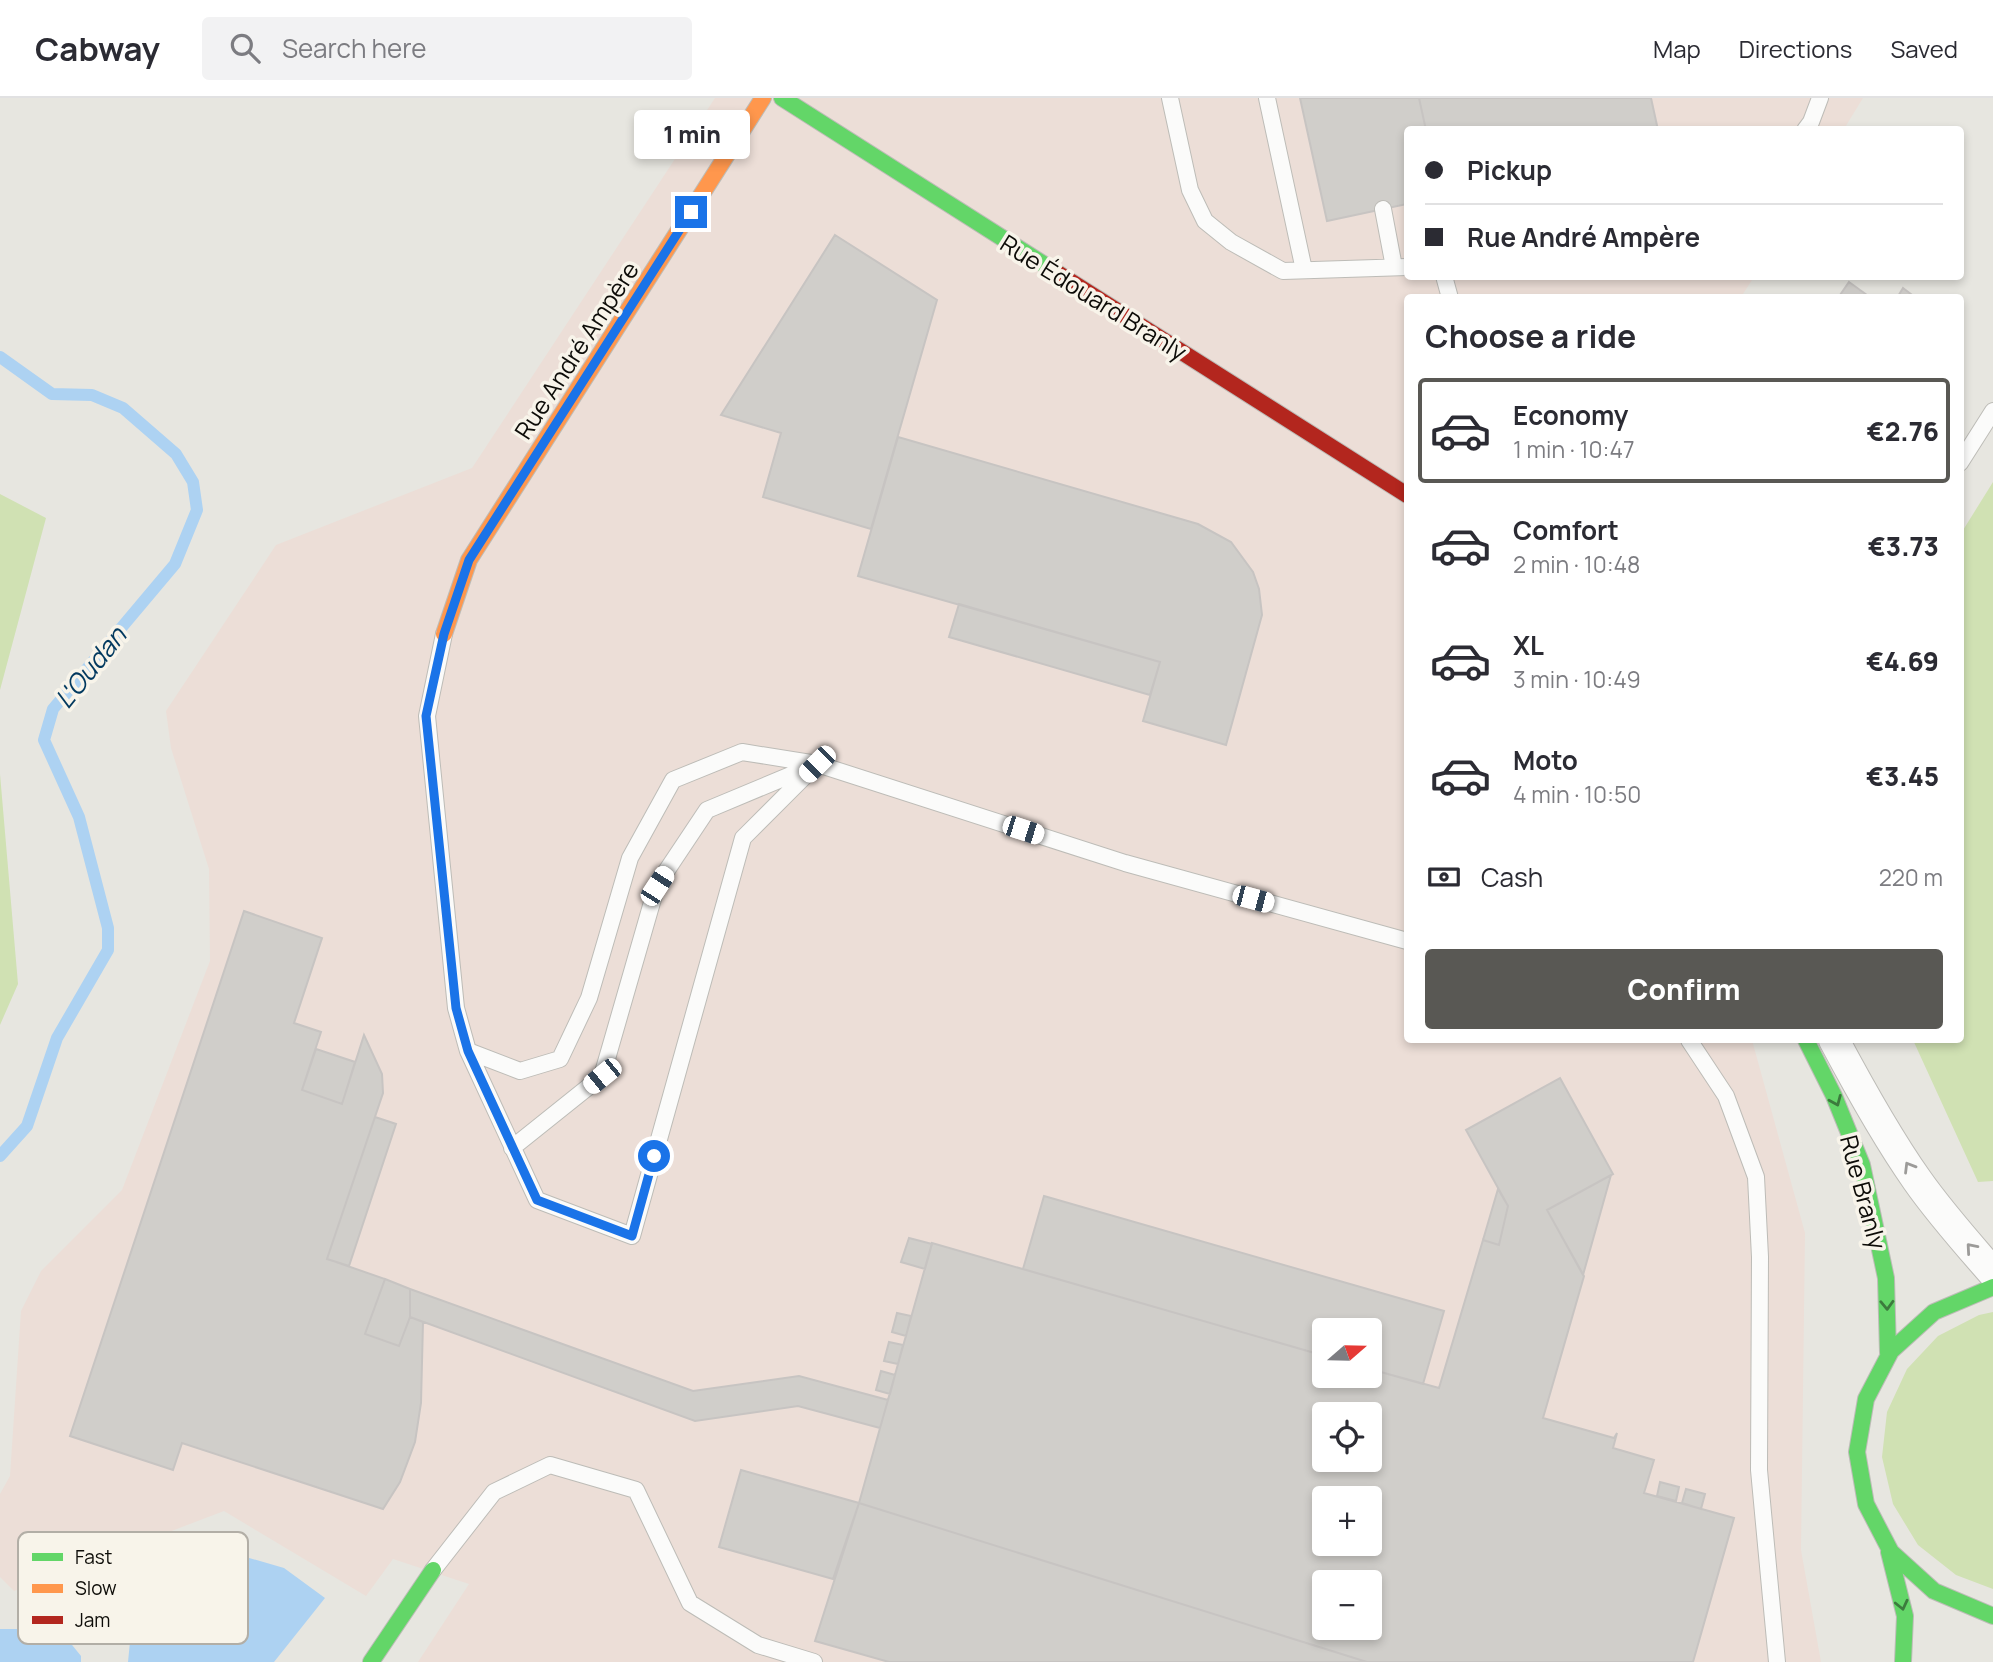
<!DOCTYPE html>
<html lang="en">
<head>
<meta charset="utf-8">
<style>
	:root { --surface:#fff; --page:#f2f2f3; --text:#2b2b33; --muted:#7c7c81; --line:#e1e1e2; --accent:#595854 }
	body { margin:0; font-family:Manrope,sans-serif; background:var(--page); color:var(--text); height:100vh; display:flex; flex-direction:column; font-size:26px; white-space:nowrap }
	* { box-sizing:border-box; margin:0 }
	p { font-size:23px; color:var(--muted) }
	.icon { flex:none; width:38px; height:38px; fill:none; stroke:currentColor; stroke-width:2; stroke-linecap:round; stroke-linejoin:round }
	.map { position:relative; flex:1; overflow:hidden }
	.side { position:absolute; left:1404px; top:196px; width:560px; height:749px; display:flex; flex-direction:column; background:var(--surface); border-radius:7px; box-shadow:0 4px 10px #0003 }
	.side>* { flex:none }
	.guide { position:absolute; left:1404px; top:28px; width:560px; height:154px; border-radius:7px; box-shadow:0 4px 10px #0003; display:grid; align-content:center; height:154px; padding:0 21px; background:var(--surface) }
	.needle { width:46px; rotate:70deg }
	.tools { position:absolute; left:1312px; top:1220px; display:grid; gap:14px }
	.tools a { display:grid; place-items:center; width:70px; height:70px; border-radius:7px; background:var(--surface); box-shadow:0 4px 10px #0003; font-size:35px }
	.end { position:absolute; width:32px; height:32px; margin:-16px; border:9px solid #1a73e8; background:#fff; box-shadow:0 0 0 4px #fff }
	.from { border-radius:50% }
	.bubble { position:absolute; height:49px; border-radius:7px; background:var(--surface); box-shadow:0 4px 10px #0003; font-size:23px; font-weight:800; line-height:49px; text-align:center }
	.car { position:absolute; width:21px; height:42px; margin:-21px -10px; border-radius:9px; box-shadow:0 0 5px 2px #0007; background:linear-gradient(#fff 24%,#345 0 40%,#fff 0 76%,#345 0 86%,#fff 0) }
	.guide b { display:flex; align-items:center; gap:24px; height:66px; font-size:26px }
	.guide b+b { border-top:2px solid var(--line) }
	.guide i { width:18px; height:18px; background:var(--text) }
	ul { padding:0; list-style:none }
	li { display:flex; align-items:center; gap:21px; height:105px; margin:0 14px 10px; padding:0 7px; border:4px solid transparent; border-radius:7px }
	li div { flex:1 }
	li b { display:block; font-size:26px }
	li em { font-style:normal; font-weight:800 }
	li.on { border-color:var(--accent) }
	li>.icon { width:63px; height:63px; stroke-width:1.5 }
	h2 { padding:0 21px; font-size:32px; line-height:84px }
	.pay { display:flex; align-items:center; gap:18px; height:77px; padding:0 21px; font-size:26px }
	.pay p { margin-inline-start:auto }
	.button { display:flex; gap:14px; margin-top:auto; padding:14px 21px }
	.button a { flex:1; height:80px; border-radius:7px; background:var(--accent); color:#fff; font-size:28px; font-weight:800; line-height:80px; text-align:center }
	header { display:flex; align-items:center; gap:42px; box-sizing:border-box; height:98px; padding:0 35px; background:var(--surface); border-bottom:2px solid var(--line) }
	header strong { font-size:33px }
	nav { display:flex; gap:38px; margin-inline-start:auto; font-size:24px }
	.search { width:490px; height:63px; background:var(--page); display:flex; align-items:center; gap:18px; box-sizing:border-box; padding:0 24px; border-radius:7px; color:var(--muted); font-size:26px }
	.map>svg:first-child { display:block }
	.industrial { fill:#ecded7; fill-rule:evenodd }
	.green { fill:#d0e1b3 }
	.water { fill:#add2f2 }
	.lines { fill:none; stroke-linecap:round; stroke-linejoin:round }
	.stream { stroke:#add2f2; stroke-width:12 }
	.building { fill:#d0ceca; stroke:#c7c4c2; stroke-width:2; fill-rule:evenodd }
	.lane-casing { stroke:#bdbcb7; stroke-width:18 }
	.street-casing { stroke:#bdbcb7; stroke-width:32 }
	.fast-casing { stroke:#bdbcb7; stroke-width:18 }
	.slow-casing { stroke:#bdbcb7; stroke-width:18 }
	.jam-casing { stroke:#bdbcb7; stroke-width:18 }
	.lane { stroke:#fbfbfa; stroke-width:16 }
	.street { stroke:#fbfbfa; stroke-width:30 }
	.fast { stroke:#63d668; stroke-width:16 }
	.slow { stroke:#ff974d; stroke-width:16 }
	.jam { stroke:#b3261e; stroke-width:16 }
	.oneway { stroke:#3c7b3d }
	.oneway2 { stroke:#9c9b99 }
	.route { stroke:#1a73e8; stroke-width:9 }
	.labels { text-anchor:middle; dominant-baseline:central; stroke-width:7; stroke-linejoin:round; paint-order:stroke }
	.street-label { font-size:24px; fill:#0d0c08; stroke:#f8f4ea }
	.water-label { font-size:26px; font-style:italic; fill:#02395f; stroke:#f8f4ea }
	.key { fill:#f8f4ea; stroke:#b2aea6; stroke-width:2 }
	.key-label { font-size:19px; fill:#0d0c08 }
</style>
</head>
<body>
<header>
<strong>Cabway</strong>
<div class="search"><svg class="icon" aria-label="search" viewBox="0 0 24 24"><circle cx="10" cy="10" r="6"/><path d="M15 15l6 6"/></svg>Search here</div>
<nav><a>Map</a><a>Directions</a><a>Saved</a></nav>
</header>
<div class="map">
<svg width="1993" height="1564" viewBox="0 0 1993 1564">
	<rect width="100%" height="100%" fill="#e7e6e0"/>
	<path class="industrial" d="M715 0H1863L1844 31 1407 32V178L1754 179 1741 199 1407 200V942H1752L1805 1135 1801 1452 1821 1564H418L469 1486 393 1461 366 1498 224 1413 14 1493 0 1479V1396L10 1378 21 1213 41 1173 122 1092 210 863 209 771 171 650 166 613 276 447 472 370ZM1325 1232H1370V1278H1325ZM1325 1316H1370V1362H1325ZM1325 1400H1370V1446H1325ZM1325 1484H1370V1530H1325Z"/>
	<path class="green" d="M1993 384V1083L1978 1084 1913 942H1960V437Z
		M0 396 46 420 0 592Z
		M0 676 18 886 0 927Z
		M1993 1214V1491L1956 1477 1918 1447 1893 1406 1882 1359 1887 1314 1907 1271 1938 1238 1979 1217Z"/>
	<path class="water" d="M215 1450 284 1470 325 1500 274 1564H128L136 1483 142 1460Z
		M0 1531H23L64 1537 81 1558V1564H0Z"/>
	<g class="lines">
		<path class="stream" d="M0 259 52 296 92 297 123 310 176 356 193 384 197 412 175 466 53 611 44 642 79 719 108 830V852L57 940 27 1028 0 1058"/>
	</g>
	<path class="building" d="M1300 0H1419L1426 32H1407V106L1327 123Z
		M1419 0H1651L1658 32H1426Z
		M835 137 937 202 871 431 763 399 781 335 721 317Z
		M1849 184 1871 200H1838Z
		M1903 190 1916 200H1897Z
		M898 339 1198 426 1231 444 1253 474 1259 491 1262 517 1226 647 1143 623 1160 564 858 478Z
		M959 506 1160 564 1150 597 949 539Z
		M244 813 322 840 294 925 321 934 302 992 342 1006 364 937 382 976 383 995 327 1161 385 1181 365 1236 399 1248 410 1219 423 1224 421 1305 415 1344 400 1384 383 1411 182 1345 173 1372 70 1338Z
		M316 951 355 964 342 1006 302 992Z
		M1560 980 1613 1076 1547 1112 1584 1178 1543 1320 1614 1340 1617 1335 1613 1350 1654 1362 1644 1395 1734 1420 1693 1564H1367L859 1405 932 1145 1325 1258V1278H1370V1271L1439 1290 1483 1142 1499 1147 1508 1108 1466 1032ZM1325 1316H1370V1362H1325ZM1325 1400H1370V1446H1325ZM1325 1484H1370V1530H1325Z
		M375 1019 396 1026 349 1168 327 1161Z
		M1611 1077 1583 1177 1547 1112Z
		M1498 1091 1508 1108 1499 1147 1483 1142Z
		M1044 1098 1444 1213 1423 1286 1370 1271V1232H1325V1258L1023 1171Z
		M909 1140 932 1146 925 1171 901 1164Z
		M385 1181 410 1191V1219L399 1248 365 1236Z
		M410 1191 693 1293 799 1278 888 1302 880 1330 798 1308 695 1323 410 1219Z
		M897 1215 911 1218 906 1238 892 1234Z
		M889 1244 903 1247 898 1266 884 1263Z
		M881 1273 895 1277 890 1296 876 1292Z
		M741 1372 859 1405 833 1481 719 1449Z
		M1660 1384 1679 1389 1676 1403 1657 1398Z
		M1686 1391 1705 1396 1701 1411 1682 1405Z
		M859 1405 1367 1564H889L815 1543Z"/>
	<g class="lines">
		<defs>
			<path id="lane" d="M1170 0 1190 92 1205 123 1231 144 1283 173 1407 169
				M1267 0 1304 172
				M1805 32 1811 24 1820 0
				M1383 111 1394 169
				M1444 178 1450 200
				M1960 365 1993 313
				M444 536 427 618 456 910 468 953 520 973 560 961 589 900 630 760 673 682 742 654 817 666 1125 765 1407 843
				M1689 942 1726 998 1756 1079 1760 1159 1759 1372 1777 1564
				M468 953 537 1102 632 1138 743 740 817 666 707 712 657 787 602 978 512 1050
				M433 1472 494 1394 550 1367 636 1392 690 1505 758 1547 814 1564"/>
			<path id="street" d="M1834 942C1859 989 1886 1038 1917 1082 1940 1115 1967 1145 1993 1175"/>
			<path id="fast" d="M782 0 1059 176
				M1806 942 1834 998 1862 1067 1886 1180 1888 1255
				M1993 1189 1934 1214 1891 1253 1866 1301 1857 1354 1866 1406 1891 1454 1934 1493 1993 1518
				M1889 1454 1905 1518 1903 1564
				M371 1564 433 1472"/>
			<path id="slow" d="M444 536 469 462 763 0"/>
			<path id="jam" d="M1059 176 1407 397"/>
		</defs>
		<use href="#lane" class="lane-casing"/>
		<use href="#street" class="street-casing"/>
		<use href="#fast" class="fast-casing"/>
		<use href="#slow" class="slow-casing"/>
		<use href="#jam" class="jam-casing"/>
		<use href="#lane" class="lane"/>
		<use href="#street" class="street"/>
		<use href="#fast" class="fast"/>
		<use href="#slow" class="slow"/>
		<use href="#jam" class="jam"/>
	</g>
	<defs><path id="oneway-chevron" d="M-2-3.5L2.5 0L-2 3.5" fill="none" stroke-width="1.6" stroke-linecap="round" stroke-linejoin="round" transform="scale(1.75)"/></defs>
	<g class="oneway">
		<use href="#oneway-chevron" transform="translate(1836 1003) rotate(67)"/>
		<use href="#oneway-chevron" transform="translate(1887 1207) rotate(88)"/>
		<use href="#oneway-chevron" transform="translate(1902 1507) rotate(77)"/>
	</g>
	<g class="oneway2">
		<use href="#oneway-chevron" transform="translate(1909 1069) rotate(-121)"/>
		<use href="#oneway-chevron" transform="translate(1971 1150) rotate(-131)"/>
	</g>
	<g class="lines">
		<path class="route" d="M654 1058 632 1138 537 1102 468 953 456 910 426 618 444 536 469 462 691 114"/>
	</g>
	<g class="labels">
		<g class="street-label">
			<text transform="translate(1094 199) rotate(32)">Rue Édouard Branly</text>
			<text transform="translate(576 252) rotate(-57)">Rue André Ampère</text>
			<text transform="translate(1864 1094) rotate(75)">Rue Branly</text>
		</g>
		<g class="water-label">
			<text transform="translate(90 569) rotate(-51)">L'Oudan</text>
		</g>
	</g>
	<rect x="18" y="1434" width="230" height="112" rx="10" class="key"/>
	<rect x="32" y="1455" width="31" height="8" fill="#63d668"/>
	<rect x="32" y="1486" width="31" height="9" fill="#ff974d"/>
	<rect x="32" y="1518" width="31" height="8" fill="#b3261e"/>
	<g class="key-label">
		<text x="75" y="1466">Fast</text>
		<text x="75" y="1497">Slow</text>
		<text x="75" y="1529">Jam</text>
	</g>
</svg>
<div class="tools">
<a><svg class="needle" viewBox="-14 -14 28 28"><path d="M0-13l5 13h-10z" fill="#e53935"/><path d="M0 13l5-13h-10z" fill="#7c7c81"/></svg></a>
<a><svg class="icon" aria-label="locate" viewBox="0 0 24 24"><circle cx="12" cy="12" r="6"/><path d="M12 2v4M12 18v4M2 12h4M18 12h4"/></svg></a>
<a>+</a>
<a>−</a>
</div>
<i class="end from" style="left:654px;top:1058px"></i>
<i class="end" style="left:691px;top:114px"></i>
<div class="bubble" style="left:634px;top:12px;width:116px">1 min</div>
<i class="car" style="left:817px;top:666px;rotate:225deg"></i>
<i class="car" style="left:1023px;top:732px;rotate:108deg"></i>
<i class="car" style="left:657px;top:788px;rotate:33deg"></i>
<i class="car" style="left:1253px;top:801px;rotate:105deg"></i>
<i class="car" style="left:602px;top:978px;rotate:231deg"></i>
<div class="guide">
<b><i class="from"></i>Pickup</b>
<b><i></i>Rue André Ampère</b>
</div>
<section class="side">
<h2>Choose a ride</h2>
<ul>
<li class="on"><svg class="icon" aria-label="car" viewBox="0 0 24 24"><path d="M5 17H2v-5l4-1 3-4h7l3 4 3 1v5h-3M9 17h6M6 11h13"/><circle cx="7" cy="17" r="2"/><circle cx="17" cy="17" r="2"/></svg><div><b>Economy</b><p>1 min · 10:47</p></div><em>€2.76</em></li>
<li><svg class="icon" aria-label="car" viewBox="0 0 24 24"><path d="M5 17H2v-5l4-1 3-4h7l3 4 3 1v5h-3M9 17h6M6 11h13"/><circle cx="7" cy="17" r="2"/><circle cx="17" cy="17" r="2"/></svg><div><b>Comfort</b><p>2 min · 10:48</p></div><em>€3.73</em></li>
<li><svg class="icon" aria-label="car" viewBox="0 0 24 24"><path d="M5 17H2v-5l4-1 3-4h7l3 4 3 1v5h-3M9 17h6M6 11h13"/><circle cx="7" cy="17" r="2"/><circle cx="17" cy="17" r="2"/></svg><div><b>XL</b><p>3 min · 10:49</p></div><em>€4.69</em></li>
<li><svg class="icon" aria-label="car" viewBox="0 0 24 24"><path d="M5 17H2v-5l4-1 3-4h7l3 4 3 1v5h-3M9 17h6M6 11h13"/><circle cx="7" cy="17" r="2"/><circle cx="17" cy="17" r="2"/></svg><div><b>Moto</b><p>4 min · 10:50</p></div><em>€3.45</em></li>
</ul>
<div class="pay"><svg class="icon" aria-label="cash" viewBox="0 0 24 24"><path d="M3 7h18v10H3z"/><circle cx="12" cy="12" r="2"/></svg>Cash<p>220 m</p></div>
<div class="button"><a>Confirm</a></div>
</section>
</div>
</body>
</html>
